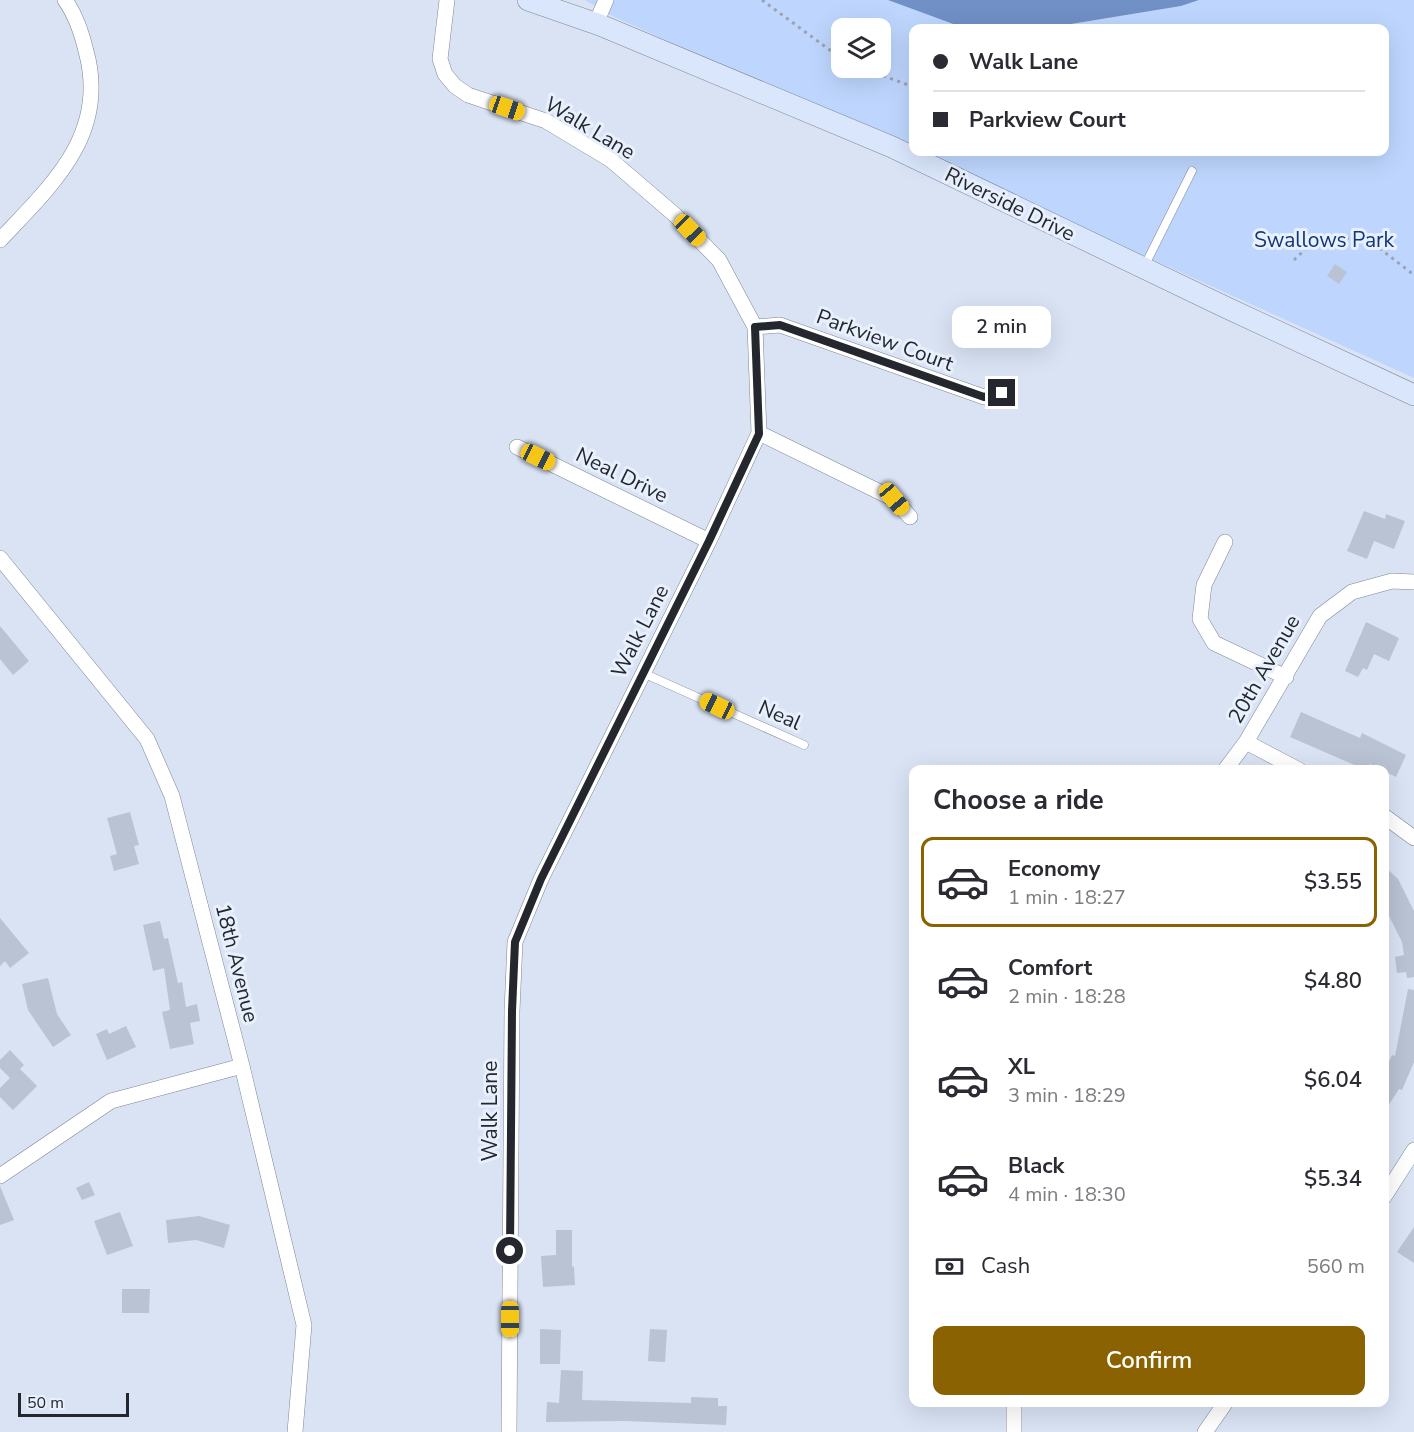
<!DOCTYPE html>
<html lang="en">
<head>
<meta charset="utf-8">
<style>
	:root { --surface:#fff; --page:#f7f7f7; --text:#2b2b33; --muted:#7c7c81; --line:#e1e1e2; --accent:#8a6201 }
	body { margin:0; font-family:"Nunito Sans",sans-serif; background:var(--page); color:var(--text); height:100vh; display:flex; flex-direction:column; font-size:22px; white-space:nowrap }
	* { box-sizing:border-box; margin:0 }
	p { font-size:20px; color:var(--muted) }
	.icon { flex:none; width:33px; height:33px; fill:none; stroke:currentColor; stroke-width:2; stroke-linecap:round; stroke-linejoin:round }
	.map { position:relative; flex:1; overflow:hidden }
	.panel { position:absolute; left:909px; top:765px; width:480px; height:642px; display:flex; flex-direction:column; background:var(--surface); border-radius:12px; box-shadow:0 6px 24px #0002 }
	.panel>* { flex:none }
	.banner { position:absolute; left:909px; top:24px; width:480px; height:132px; border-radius:12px; box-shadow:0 6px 24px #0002; display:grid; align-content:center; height:132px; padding:0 24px; background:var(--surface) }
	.controls { position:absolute; left:831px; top:18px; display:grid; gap:12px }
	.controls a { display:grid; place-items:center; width:60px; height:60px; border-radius:12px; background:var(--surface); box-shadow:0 6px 24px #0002; font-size:30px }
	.scale { position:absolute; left:18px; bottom:15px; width:111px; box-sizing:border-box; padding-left:6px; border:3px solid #24282e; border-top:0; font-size:16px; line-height:21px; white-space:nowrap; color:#24282e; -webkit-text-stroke:4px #e8f0fe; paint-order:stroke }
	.end { position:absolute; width:27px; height:27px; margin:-14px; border:8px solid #24282e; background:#fff; box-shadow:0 0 0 3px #fff }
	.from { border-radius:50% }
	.bubble { position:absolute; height:42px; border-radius:12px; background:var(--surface); box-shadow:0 6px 24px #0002; font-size:20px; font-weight:600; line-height:42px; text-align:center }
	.car { position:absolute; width:18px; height:36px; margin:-18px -9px; border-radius:8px; box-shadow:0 0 4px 2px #0007; background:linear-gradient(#f5c518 24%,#345 0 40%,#f5c518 0 76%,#345 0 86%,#f5c518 0) }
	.banner b { display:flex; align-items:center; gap:21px; height:57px; font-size:22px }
	.banner b+b { border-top:2px solid var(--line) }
	.banner i { width:15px; height:15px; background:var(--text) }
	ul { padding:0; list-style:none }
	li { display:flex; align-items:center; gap:18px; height:90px; margin:0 12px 9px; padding:0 12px; border:3px solid transparent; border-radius:12px }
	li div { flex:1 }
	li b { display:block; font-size:22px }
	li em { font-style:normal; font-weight:600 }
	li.current { border-color:var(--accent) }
	li>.icon { width:54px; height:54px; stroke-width:1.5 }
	h2 { padding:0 24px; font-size:27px; line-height:72px }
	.pay { display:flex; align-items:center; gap:15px; height:66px; padding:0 24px; font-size:22px }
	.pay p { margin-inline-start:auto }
	.button { display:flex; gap:12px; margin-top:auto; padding:12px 24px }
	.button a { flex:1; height:69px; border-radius:12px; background:var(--accent); color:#fff; font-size:24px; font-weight:600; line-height:69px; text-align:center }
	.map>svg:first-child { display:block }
	.green { fill:#bed6fe; fill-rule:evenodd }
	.water { fill:#7090c6 }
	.building { fill:#b9c3d3 }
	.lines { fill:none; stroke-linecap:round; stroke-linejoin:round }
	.lane-casing { stroke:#7d8695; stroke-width:9 }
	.street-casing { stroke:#7d8695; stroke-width:16 }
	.secondary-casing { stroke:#7d8695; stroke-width:22 }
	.path { stroke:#9ba2b0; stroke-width:3; stroke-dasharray:3 4.5; stroke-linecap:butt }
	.lane { stroke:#fff; stroke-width:8 }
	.street { stroke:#fff; stroke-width:15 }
	.secondary { stroke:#d9e6fb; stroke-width:21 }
	.route { stroke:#24282e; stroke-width:8 }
	.labels { text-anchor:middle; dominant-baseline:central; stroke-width:6; stroke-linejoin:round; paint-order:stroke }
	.street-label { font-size:21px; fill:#24282e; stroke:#e8f0fe }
	.park-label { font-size:21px; fill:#113777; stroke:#e8f0fe }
</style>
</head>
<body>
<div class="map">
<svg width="1414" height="1432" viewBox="0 0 1414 1432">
	<rect width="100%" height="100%" fill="#d9e3f4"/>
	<path class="green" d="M585 0H888L964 28 1065 25 1181 6 1199 0H1414V378L915 152H1384V28H914L913 151 612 16ZM842 28H880V68H842Z"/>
	<path class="water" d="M888 0H1199L1181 6 1065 25 964 28Z"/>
	<path class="building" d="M1335 264 1347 272 1339 284 1327 276Z
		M1364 511 1385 519 1386 514 1405 521 1394 549 1374 541 1367 559 1347 551Z
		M1366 622 1399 638 1389 661 1374 654 1367 670 1363 668 1358 677 1345 671Z
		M0 626 29 661 13 675 0 659Z
		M1301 712 1360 738 1362 733 1406 755 1396 777 1370 764 1366 770 1290 737Z
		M130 812 139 845 134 846 139 864 114 871 110 856 117 854 107 818Z
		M1384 866 1398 879 1414 911V977L1407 978 1406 972 1397 973 1395 957 1404 955 1402 942 1384 906Z
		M0 918 29 953 10 968 5 961 0 966Z
		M160 921 164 939 168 938 178 983 182 982 186 1007 197 1004 200 1021 190 1023 194 1044 170 1049 162 1012 170 1010 164 968 153 971 143 925Z
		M48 978 57 1014 71 1035 53 1047 28 1010 22 984Z
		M1408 989 1414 990V1062L1402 1090 1399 1089 1384 1112V1071L1392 1055 1395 1056Z
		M126 1026 136 1047 107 1060 96 1034 107 1029 109 1034Z
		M10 1050 24 1065 20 1069 37 1086 13 1110 0 1097V1088L10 1078 0 1068V1060Z
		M89 1182 95 1195 82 1200 76 1188Z
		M0 1186 14 1220 0 1225Z
		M120 1212 133 1246 107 1255 94 1221Z
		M199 1216 230 1225 224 1248 196 1240 168 1243 166 1220Z
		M1414 1227V1263L1397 1252Z
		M556 1230H572V1267L574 1266 575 1285 543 1287 541 1256 556 1255Z
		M122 1289H150L149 1313H122Z
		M540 1329 561 1330 560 1364H540Z
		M650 1329 667 1330 665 1362 648 1361Z
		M561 1370 583 1371 582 1400 691 1403V1397L718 1398V1406H727L726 1425 625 1421 546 1422 547 1402 559 1403Z"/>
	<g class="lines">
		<defs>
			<path id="lane" d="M1144 267 1192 171
				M643 673 804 745"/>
			<path id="street" d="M447 0 440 59 445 74 455 86 468 95 546 121 611 160 675 215 719 260 755 327 759 433 709 541 541 879 515 942 512 1011 509 1432
				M596 23 606 0
				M0 240C52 185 109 134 86 51 82 34 75 14 65 0
				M755 327 780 325 984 397 1001 393
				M759 433 894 499 910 517
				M517 447 709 541
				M1225 542 1204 585 1200 619 1214 643 1286 677
				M0 558 147 739 172 796 242 1066 304 1325 295 1432
				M1246 742 1299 770
				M1225 770 1246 742 1320 616 1352 592 1392 581 1414 582
				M1384 816 1414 838
				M0 1176 111 1101 242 1066
				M1384 1197 1414 1150
				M1014 1402V1432
				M1205 1432 1226 1402"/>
			<path id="secondary" d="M528 0 600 25 892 147 1225 307 1414 395"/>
		</defs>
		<use href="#lane" class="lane-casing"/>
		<use href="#street" class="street-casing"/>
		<use href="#secondary" class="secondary-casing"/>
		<path class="path" d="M762 0 842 59
			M862 68 914 87
			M1294 260 1315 240 1365 237 1414 275"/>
		<use href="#lane" class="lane"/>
		<use href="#street" class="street"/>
		<use href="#secondary" class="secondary"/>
	</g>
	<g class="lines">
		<path class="route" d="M510 1251 512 1011 515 942 541 879 709 541 759 434 755 327 780 325 984 397 1002 393"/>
	</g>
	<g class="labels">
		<g class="street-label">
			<text transform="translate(590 128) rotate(31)">Walk Lane</text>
			<text transform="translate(1010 204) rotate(26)">Riverside Drive</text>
			<text transform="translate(885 340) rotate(20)">Parkview Court</text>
			<text transform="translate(622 475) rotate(26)">Neal Drive</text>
			<text transform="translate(640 631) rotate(-63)">Walk Lane</text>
			<text transform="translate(1264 669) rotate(-60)">20th Avenue</text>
			<text transform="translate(780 715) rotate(24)">Neal</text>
			<text transform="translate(237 963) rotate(76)">18th Avenue</text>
			<text transform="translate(490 1111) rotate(-90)">Walk Lane</text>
		</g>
		<g class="park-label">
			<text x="1324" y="240">Swallows Park</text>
		</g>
	</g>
</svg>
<div class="controls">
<a><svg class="icon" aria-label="layers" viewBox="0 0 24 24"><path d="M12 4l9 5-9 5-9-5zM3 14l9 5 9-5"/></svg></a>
</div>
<div class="scale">50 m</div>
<i class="end from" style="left:510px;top:1251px"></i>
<i class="end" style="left:1002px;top:393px"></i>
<div class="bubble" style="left:952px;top:306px;width:99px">2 min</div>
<i class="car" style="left:507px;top:108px;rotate:109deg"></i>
<i class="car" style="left:690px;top:230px;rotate:136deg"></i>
<i class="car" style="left:538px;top:457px;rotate:116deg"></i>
<i class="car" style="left:894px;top:499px;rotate:140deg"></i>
<i class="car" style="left:717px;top:706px;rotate:295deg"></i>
<i class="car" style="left:510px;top:1319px;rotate:180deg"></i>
<div class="banner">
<b><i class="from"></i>Walk Lane</b>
<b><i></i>Parkview Court</b>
</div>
<section class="panel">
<h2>Choose a ride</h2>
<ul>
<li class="current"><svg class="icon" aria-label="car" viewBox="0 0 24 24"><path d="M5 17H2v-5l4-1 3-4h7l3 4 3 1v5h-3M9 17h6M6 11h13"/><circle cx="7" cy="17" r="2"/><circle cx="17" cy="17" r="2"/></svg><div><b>Economy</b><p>1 min · 18:27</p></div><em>$3.55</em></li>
<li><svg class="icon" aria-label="car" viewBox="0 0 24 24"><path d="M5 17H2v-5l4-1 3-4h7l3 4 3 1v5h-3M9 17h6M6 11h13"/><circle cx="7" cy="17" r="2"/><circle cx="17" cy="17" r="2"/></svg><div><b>Comfort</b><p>2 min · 18:28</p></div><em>$4.80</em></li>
<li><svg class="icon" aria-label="car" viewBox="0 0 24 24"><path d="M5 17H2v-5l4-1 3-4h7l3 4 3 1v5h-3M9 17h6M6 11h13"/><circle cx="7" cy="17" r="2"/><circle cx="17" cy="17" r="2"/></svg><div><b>XL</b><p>3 min · 18:29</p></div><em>$6.04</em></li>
<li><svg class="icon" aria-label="car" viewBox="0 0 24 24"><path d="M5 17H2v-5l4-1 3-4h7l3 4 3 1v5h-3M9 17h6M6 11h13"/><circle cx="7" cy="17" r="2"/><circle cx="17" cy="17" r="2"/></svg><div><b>Black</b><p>4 min · 18:30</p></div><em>$5.34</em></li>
</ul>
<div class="pay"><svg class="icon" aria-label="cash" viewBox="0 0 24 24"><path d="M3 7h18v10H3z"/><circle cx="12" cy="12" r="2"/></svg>Cash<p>560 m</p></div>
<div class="button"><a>Confirm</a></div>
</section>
</div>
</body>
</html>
